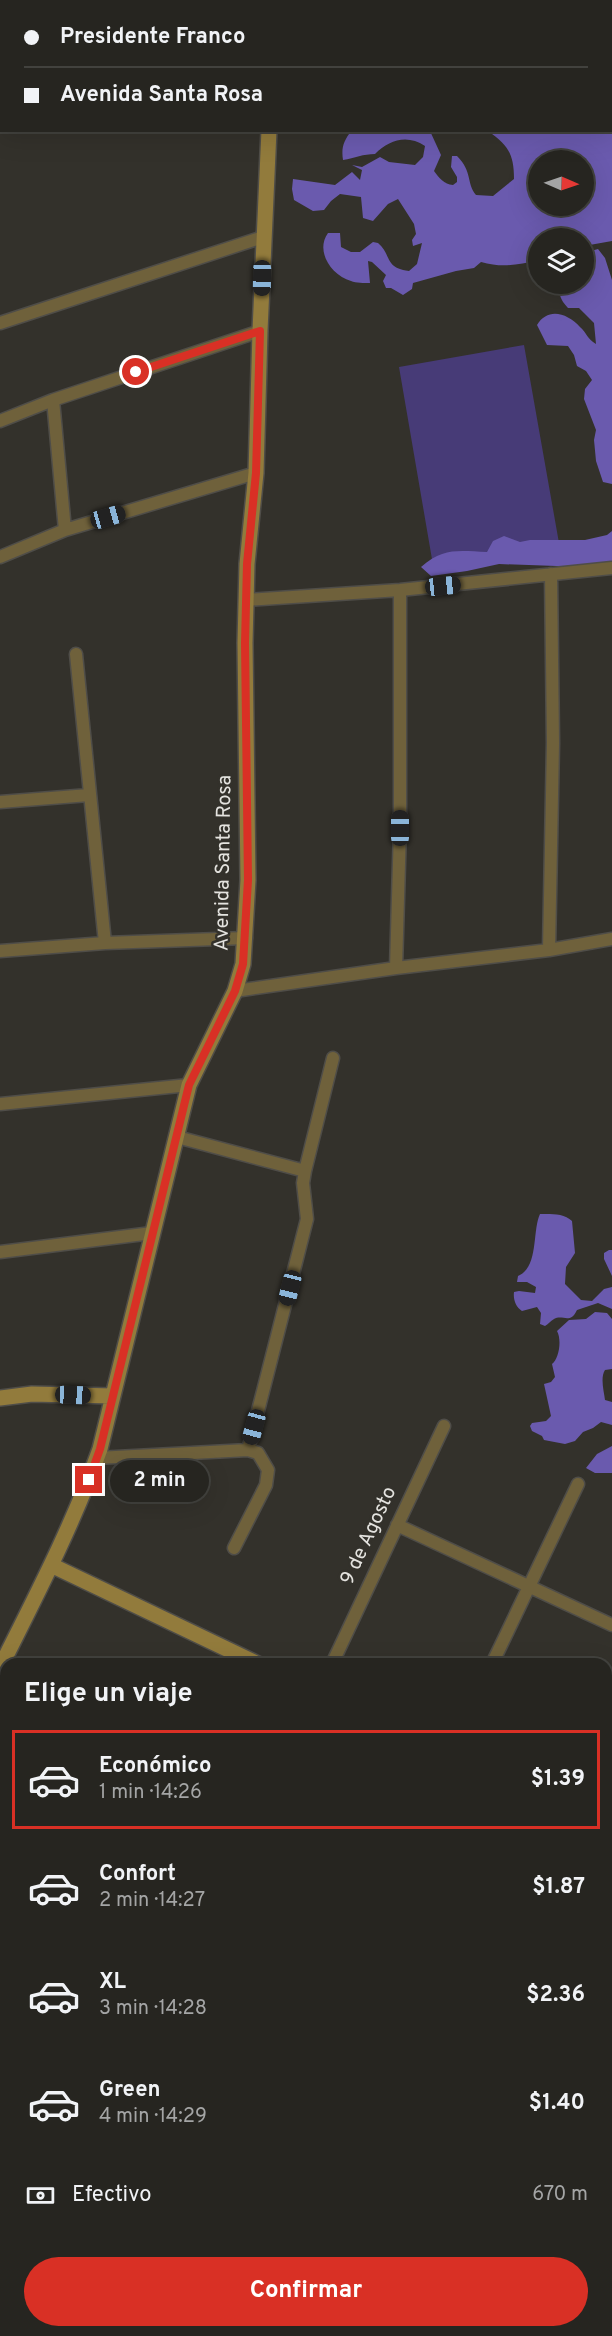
<!DOCTYPE html>
<html lang="es">
<head>
<meta charset="utf-8">
<style>
	:root { --surface:#262520; --page:#2e2d29; --text:#f1f3f6; --muted:#a4a5a5; --line:#42423e; --accent:#d93025 }
	body { margin:0; font-family:Overpass,sans-serif; background:var(--page); color:var(--text); height:100vh; display:flex; flex-direction:column; font-size:22px; white-space:nowrap }
	* { box-sizing:border-box; margin:0 }
	p { font-size:20px; color:var(--muted) }
	.icon { flex:none; width:33px; height:33px; fill:none; stroke:currentColor; stroke-width:2; stroke-linecap:round; stroke-linejoin:round }
	.map { position:relative; flex:1; overflow:hidden }
	.panel { position:absolute; left:0px; top:1658px; width:612px; height:680px; display:flex; flex-direction:column; background:var(--surface); border-radius:18px 18px 0 0; box-shadow:0 6px 24px #0002,0 0 0 2px var(--line) }
	.panel>* { flex:none }
	.banner { position:absolute; left:0px; top:0px; width:612px; height:132px; box-shadow:0 6px 24px #0002,0 0 0 2px var(--line); display:grid; align-content:center; height:132px; padding:0 24px; background:var(--surface) }
	.needle { width:39px; rotate:92deg }
	.buttons { position:absolute; left:528px; top:150px; display:grid; gap:12px }
	.buttons a { display:grid; place-items:center; width:66px; height:66px; border-radius:50%; background:var(--surface); box-shadow:0 6px 24px #0002,0 0 0 2px var(--line); font-size:30px }
	.end { position:absolute; width:27px; height:27px; margin:-14px; border:8px solid #d93025; background:#fff; box-shadow:0 0 0 3px #fff }
	.from { border-radius:50% }
	.bubble { position:absolute; height:42px; border-radius:21px; background:var(--surface); box-shadow:0 6px 24px #0002,0 0 0 2px var(--line); font-size:20px; font-weight:700; line-height:42px; text-align:center }
	.car { position:absolute; width:18px; height:36px; margin:-18px -9px; border-radius:8px; box-shadow:0 0 4px 2px #0007; background:linear-gradient(#222 24%,#8ab4d8 0 40%,#222 0 76%,#8ab4d8 0 86%,#222 0) }
	.banner b { display:flex; align-items:center; gap:21px; height:57px; font-size:22px }
	.banner b+b { border-top:2px solid var(--line) }
	.banner i { width:15px; height:15px; background:var(--text) }
	ul { padding:0; list-style:none }
	li { display:flex; align-items:center; gap:18px; height:99px; margin:0 12px 9px; padding:0 12px; border:3px solid transparent; border-radius:0px }
	li div { flex:1 }
	li b { display:block; font-size:22px }
	li em { font-style:normal; font-weight:700 }
	li.active { border-color:var(--accent) }
	li>.icon { width:54px; height:54px; stroke-width:1.5 }
	h2 { padding:0 24px; font-size:27px; line-height:72px }
	.pay { display:flex; align-items:center; gap:15px; height:66px; padding:0 24px; font-size:22px }
	.pay p { margin-inline-start:auto }
	.action { display:flex; gap:12px; margin-top:auto; padding:12px 24px }
	.action a { flex:1; height:69px; border-radius:36px; background:var(--accent); color:#fff; font-size:24px; font-weight:700; line-height:69px; text-align:center }
	.map>svg:first-child { display:block }
	.built { fill:#3f3a2e }
	.green { fill:#473b77 }
	.forest { fill:#6a5aae; fill-rule:evenodd }
	.lines { fill:none; stroke-linecap:round; stroke-linejoin:round }
	.street-casing { stroke:#4f4d48; stroke-width:15 }
	.secondary-casing { stroke:#4f4d48; stroke-width:18 }
	.highway-casing { stroke:#4f4d48; stroke-width:21 }
	.street { stroke:#6f613b; stroke-width:12 }
	.secondary { stroke:#927b3c; stroke-width:15 }
	.highway { stroke:#c5a136; stroke-width:18 }
	.route { stroke:#d93025; stroke-width:8 }
	.labels { text-anchor:middle; dominant-baseline:central; stroke-width:5; stroke-linejoin:round; paint-order:stroke }
	.street-label { font-size:20px; fill:#e4e3df; stroke:#33312b }
</style>
</head>
<body>
<div class="map">
<svg width="612" height="2336" viewBox="0 0 612 2336">
	<rect width="100%" height="100%" fill="#33312b"/>
	<path class="built" d="M0 2114 6 2117V2331L0 2336Z"/>
	<path class="green" d="M524 345 559 543 433 565 399 367Z
		M606 1864 612 1866V1966L606 1963Z"/>
	<path class="forest" d="M611 27H612V241L584 246V238H538V260C518 265 502 268 481 262L474 268 456 271 413 283 412 289 403 295 391 288H386L383 281 386 275 372 262 368 261 370 283C364 283 356 283 351 281 331 275 315 251 328 233H340L341 247 351 252H360L373 242 378 243C392 255 384 268 409 271L417 264 422 243 413 246 412 240 416 234 414 224 398 199 388 204 373 221 363 218 361 197 340 194 331 201 324 210 313 211 294 200 292 189 293 179 335 185 352 172 360 180 362 170 352 165 362 167 380 157 389 162 415 165 423 157 425 146C407 134 389 140 375 154 363 154 355 158 343 160 341 147 344 141 351 131H430L441 155 434 171C439 178 444 184 453 185L457 182V177L451 167 452 156H457C473 172 466 183 476 195L493 196 514 179C514 154 508 145 488 131L610 130ZM538 160H584V206H538Z
		M598 249 605 258 612 280V484L603 482 596 461 594 440 596 430 584 399 585 389 592 380 586 371 577 366 574 355 568 346 547 345 537 325C548 307 567 313 580 327 587 333 587 339 596 344L594 323 579 308H568C560 299 558 295 562 284H584V253Z
		M612 531V563L584 567 499 564 467 571 431 576 421 567C444 547 459 551 487 552L493 541 504 536 520 542 530 540H585L607 535Z
		M540 1214C550 1214 564 1213 572 1221L575 1253 566 1267 565 1284 581 1300 592 1301 604 1289 612 1287V1309L598 1303 577 1310C570 1325 563 1314 554 1319 550 1321 549 1324 545 1326L540 1324 541 1313 537 1307 522 1311C516 1307 513 1300 514 1292L519 1291 535 1293 536 1287 527 1282H517L518 1276C539 1267 532 1231 540 1214Z
		M609 1250H612V1276L604 1259V1253Z
		M595 1312 607 1313 612 1319V1369L605 1370C600 1378 604 1391 605 1400L612 1402V1425L601 1422 593 1428 583 1432 575 1441 565 1444 544 1440 542 1436 532 1431 530 1426 532 1423 546 1421 551 1416 544 1384 551 1382 555 1377 552 1364C559 1359 562 1340 557 1331L569 1320 586 1319Z
		M612 1446V1473H595L586 1468 597 1454Z
		M610 2252H612V2336H606L610 2323 606 2315V2254Z
		M410 2331H507L513 2335 526 2336H453C442 2329 441 2332 430 2336 424 2336 412 2336 405 2336Z"/>
	<g class="lines">
		<defs>
			<path id="street" d="M135 0 136 2
				M241 2 245 0
				M0 61 2 64
				M0 102 2 101
				M0 323 263 237
				M53 400 65 530
				M0 421 53 400 260 331
				M0 557 65 530 256 473
				M246 600 400 590 612 568
				M76 654 105 943
				M0 802 89 795
				M549 950 553 743 551 574
				M0 951 105 943 246 938
				M396 968 400 828V590
				M235 991 396 968 549 950 612 939
				M0 1104 189 1085
				M177 1137 305 1171
				M0 1252 152 1233
				M248 1450 307 1219 303 1183 305 1171 333 1058
				M97 1458 248 1450 258 1453 268 1470 266 1485 234 1548
				M397 1525 612 1625
				M332 1664 444 1426
				M492 1664 578 1484
				M606 1779 612 1767
				M0 1962 6 1965
				M0 2097 6 2084
				M309 2336 311 2331"/>
			<path id="secondary" d="M270 0V2
				M0 1398 32 1394 113 1396
				M51 1565 258 1664
				M0 1668C36 1596 73 1525 100 1449L189 1085 235 991 243 964 248 880 245 643 247 564 256 473 260 331 269 130
				M0 1777 6 1780
				M606 1854 612 1856
				M606 2060 612 2061
				M0 2114 6 2117
				M12 2336 14 2331"/>
			<path id="highway" d="M606 2083 612 2078
				M606 2113 612 2108
				M0 2336H2
				M161 2336 202 2331
				M267 2336 279 2331"/>
		</defs>
		<use href="#street" class="street-casing"/>
		<use href="#secondary" class="secondary-casing"/>
		<use href="#highway" class="highway-casing"/>
		<use href="#street" class="street"/>
		<use href="#secondary" class="secondary"/>
		<use href="#highway" class="highway"/>
	</g>
	<g class="lines">
		<path class="route" d="M89 1480 100 1449 189 1085 235 991 243 964 248 880 245 643 247 564 256 473 260 331 136 372"/>
	</g>
	<g class="labels">
		<g class="street-label">
			<text transform="translate(224 863) rotate(-89)">Avenida Santa Rosa</text>
			<text transform="translate(369 1536) rotate(-65)">9 de Agosto</text>
		</g>
	</g>
</svg>
<div class="buttons">
<a><svg class="needle" viewBox="-14 -14 28 28"><path d="M0-13l5 13h-10z" fill="#e53935"/><path d="M0 13l5-13h-10z" fill="#a4a5a5"/></svg></a>
<a><svg class="icon" aria-label="layers" viewBox="0 0 24 24"><path d="M12 4l9 5-9 5-9-5zM3 14l9 5 9-5"/></svg></a>
</div>
<i class="end from" style="left:136px;top:372px"></i>
<i class="end" style="left:89px;top:1480px"></i>
<div class="bubble" style="left:110px;top:1460px;width:99px">2 min</div>
<i class="car" style="left:262px;top:278px;rotate:181deg"></i>
<i class="car" style="left:108px;top:517px;rotate:74deg"></i>
<i class="car" style="left:443px;top:586px;rotate:84deg"></i>
<i class="car" style="left:400px;top:828px;rotate:0deg"></i>
<i class="car" style="left:290px;top:1288px;rotate:194deg"></i>
<i class="car" style="left:73px;top:1395px;rotate:92deg"></i>
<i class="car" style="left:254px;top:1427px;rotate:195deg"></i>
<div class="banner">
<b><i class="from"></i>Presidente Franco</b>
<b><i></i>Avenida Santa Rosa</b>
</div>
<section class="panel">
<h2>Elige un viaje</h2>
<ul>
<li class="active"><svg class="icon" aria-label="car" viewBox="0 0 24 24"><path d="M5 17H2v-5l4-1 3-4h7l3 4 3 1v5h-3M9 17h6M6 11h13"/><circle cx="7" cy="17" r="2"/><circle cx="17" cy="17" r="2"/></svg><div><b>Económico</b><p>1 min · 14:26</p></div><em>$1.39</em></li>
<li><svg class="icon" aria-label="car" viewBox="0 0 24 24"><path d="M5 17H2v-5l4-1 3-4h7l3 4 3 1v5h-3M9 17h6M6 11h13"/><circle cx="7" cy="17" r="2"/><circle cx="17" cy="17" r="2"/></svg><div><b>Confort</b><p>2 min · 14:27</p></div><em>$1.87</em></li>
<li><svg class="icon" aria-label="car" viewBox="0 0 24 24"><path d="M5 17H2v-5l4-1 3-4h7l3 4 3 1v5h-3M9 17h6M6 11h13"/><circle cx="7" cy="17" r="2"/><circle cx="17" cy="17" r="2"/></svg><div><b>XL</b><p>3 min · 14:28</p></div><em>$2.36</em></li>
<li><svg class="icon" aria-label="car" viewBox="0 0 24 24"><path d="M5 17H2v-5l4-1 3-4h7l3 4 3 1v5h-3M9 17h6M6 11h13"/><circle cx="7" cy="17" r="2"/><circle cx="17" cy="17" r="2"/></svg><div><b>Green</b><p>4 min · 14:29</p></div><em>$1.40</em></li>
</ul>
<div class="pay"><svg class="icon" aria-label="cash" viewBox="0 0 24 24"><path d="M3 7h18v10H3z"/><circle cx="12" cy="12" r="2"/></svg>Efectivo<p>670 m</p></div>
<div class="action"><a>Confirmar</a></div>
</section>
</div>
</body>
</html>
